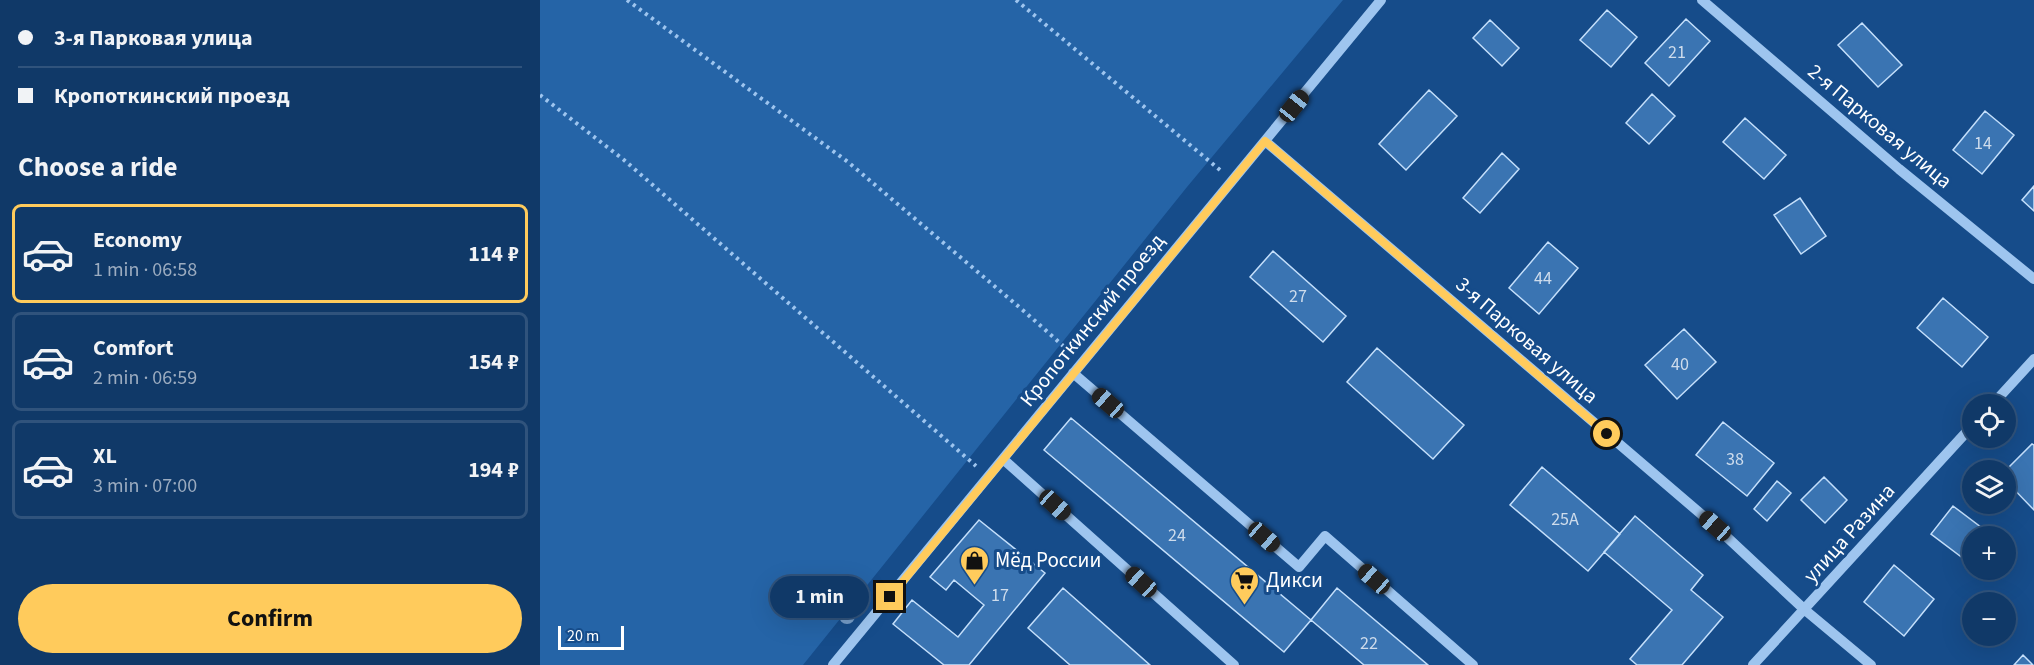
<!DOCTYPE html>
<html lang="en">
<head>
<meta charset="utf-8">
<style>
	:root { --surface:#103968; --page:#1e4471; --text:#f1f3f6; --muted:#9cacc0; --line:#30537c; --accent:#ffcb5c }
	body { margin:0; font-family:"Source Sans 3",sans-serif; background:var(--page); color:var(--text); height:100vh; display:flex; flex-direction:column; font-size:22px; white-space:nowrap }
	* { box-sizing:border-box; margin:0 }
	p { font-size:20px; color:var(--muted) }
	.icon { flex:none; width:33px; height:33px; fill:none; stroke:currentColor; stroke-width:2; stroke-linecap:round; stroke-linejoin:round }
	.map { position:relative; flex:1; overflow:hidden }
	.side { display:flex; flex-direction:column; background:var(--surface); width:540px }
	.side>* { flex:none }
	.top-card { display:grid; align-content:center; height:132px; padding:0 18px; background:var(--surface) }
	.controls { position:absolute; left:1422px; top:394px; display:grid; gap:12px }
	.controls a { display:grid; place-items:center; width:54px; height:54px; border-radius:50%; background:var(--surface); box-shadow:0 6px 24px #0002,0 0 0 2px var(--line); font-size:30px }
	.scale { position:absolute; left:18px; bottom:15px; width:66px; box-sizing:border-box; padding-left:6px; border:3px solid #fff; border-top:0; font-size:16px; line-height:21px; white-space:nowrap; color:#fff; -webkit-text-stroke:4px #164c8a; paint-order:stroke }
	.end { position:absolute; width:27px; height:27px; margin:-14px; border:8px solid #ffcb5c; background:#111; box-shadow:0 0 0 3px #111 }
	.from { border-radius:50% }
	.bubble { position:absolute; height:42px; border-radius:21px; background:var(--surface); box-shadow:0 6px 24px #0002,0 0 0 2px var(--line); font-size:20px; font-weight:700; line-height:42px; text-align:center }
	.car { position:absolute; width:18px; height:36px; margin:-18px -9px; border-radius:8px; box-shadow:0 0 4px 2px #0007; background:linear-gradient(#222 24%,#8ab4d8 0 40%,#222 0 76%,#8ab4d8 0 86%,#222 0) }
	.top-card b { display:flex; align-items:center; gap:21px; height:57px; font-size:22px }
	.top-card b+b { border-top:2px solid var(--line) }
	.top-card i { width:15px; height:15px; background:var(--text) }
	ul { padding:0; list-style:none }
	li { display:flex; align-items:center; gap:18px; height:99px; margin:0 12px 9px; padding:0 6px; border:3px solid var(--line); border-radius:9px }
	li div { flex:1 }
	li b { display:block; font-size:22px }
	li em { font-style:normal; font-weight:700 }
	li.selected { border-color:var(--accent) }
	li>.icon { width:54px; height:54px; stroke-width:1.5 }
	h2 { padding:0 18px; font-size:27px; line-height:72px }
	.primary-button { display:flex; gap:12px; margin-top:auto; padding:12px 18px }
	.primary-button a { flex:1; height:69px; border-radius:36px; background:var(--accent); color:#111; font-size:24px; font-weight:700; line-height:69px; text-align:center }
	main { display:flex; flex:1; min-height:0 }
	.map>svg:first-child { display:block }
	.green { fill:#2564a7 }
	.building { fill:#3a74b2; stroke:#c4dffb; stroke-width:1.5 }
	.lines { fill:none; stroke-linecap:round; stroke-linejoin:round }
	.path { stroke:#9ec5ef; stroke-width:4; stroke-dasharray:3 4.5; stroke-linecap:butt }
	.minor { stroke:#9ec5ef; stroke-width:10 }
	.tree { fill:#769dc8 }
	.route { stroke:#ffcb5c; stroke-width:8 }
	.labels { text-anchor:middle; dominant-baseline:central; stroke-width:6; stroke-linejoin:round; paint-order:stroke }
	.number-label { font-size:18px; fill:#cedcec }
	.street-label { font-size:21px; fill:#fff; stroke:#164c8a }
	.poi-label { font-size:21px; fill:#fff; stroke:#164c8a; text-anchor:start }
</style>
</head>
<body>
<main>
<section class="side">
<div class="top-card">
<b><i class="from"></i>3-я Парковая улица</b>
<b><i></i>Кропоткинский проезд</b>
</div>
<h2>Choose a ride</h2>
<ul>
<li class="selected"><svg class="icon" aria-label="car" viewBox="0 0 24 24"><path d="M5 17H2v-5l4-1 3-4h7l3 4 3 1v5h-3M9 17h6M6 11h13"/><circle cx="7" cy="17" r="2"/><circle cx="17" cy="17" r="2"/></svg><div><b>Economy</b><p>1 min · 06:58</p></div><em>114 ₽</em></li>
<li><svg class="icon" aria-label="car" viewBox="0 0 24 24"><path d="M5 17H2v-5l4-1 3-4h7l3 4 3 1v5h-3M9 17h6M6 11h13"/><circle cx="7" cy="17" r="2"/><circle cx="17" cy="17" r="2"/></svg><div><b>Comfort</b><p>2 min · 06:59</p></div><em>154 ₽</em></li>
<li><svg class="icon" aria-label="car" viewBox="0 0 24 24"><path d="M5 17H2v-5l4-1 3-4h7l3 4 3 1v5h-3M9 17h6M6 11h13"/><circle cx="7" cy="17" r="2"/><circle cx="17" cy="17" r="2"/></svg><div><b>XL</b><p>3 min · 07:00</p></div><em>194 ₽</em></li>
</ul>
<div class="primary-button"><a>Confirm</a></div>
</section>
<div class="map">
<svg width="1494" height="665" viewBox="0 0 1494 665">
	<rect width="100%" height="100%" fill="#164c8a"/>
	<path class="green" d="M0 0H803L647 187 263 665H0Z"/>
	<path class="building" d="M1067 10 1097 37 1071 67 1040 40Z
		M1146 19 1170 41 1129 86 1105 63Z
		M950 20 979 48 962 66 933 38Z
		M1322 23 1362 65 1338 87 1298 45Z
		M889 90 917 116 866 170 839 144Z
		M1112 94 1135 116 1109 144 1086 123Z
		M1445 111 1474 135 1442 174 1413 150Z
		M1205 118 1246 155 1224 179 1183 142Z
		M962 153 979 169 940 213 923 198Z
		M1494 186V211L1482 200Z
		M1260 198 1286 236 1261 254 1234 215Z
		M1008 242 1038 268 999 314 969 288Z
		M733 251 806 316 783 342 710 277Z
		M1403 298 1448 337 1422 367 1377 328Z
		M1144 329 1176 362 1137 399 1105 365Z
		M837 348 924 425 893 459 807 382Z
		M531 418 771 620 744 652 504 450Z
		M1183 422 1234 463 1207 496 1156 455Z
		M1492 444 1494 445V510L1466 481 1465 471Z
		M1002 467 1080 534 1048 571 970 505Z
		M1284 477 1307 500 1285 523 1261 500Z
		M1237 481 1251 493 1227 521 1214 509Z
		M1413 506 1454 537H1432V565L1391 534Z
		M1095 516 1163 575 1151 590 1183 617 1142 665H1097L1090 659 1132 610 1064 552Z
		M439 520 505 573 429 665H404L353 624 372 600 418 637 444 605 414 580 406 590 390 577Z
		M1354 565 1394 599 1364 636 1324 602Z
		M523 588 610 665H530L488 628Z
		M797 588 888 665H824L771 620Z
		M1483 655 1493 665H1474Z"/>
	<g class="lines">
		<path class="path" d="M87 0 308 162 485 312 530 352
			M476 0 680 170
			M0 95 84 160 436 466"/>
		<path class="minor" d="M1162 0 1359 169 1494 279
			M725 141 1175 526 1265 610 1331 665
			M533 373 759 567 785 536 933 665
			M1452 405 1494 359
			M463 459 694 665
			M293 665 841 0
			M1213 665 1432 426"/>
	</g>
	<circle class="tree" cx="307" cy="616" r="8"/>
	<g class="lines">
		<path class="route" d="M350 597 725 141 1067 434"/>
	</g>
	<defs>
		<symbol id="shop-pin" viewBox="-11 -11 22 30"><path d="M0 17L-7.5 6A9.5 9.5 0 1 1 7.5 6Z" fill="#ffcb5c" stroke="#164c8a"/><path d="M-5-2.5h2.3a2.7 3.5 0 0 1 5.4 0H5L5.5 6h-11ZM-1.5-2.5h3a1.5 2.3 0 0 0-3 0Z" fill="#111"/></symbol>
		<symbol id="supermarket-pin" viewBox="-11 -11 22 30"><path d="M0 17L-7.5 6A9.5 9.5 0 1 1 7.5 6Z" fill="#ffcb5c" stroke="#164c8a"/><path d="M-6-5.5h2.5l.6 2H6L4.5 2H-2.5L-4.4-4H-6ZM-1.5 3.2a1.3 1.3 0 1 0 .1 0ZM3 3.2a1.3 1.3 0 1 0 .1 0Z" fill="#111"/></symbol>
	</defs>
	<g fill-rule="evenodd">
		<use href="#shop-pin" x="418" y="544" width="33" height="45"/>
		<use href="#supermarket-pin" x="688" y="564" width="33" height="45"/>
	</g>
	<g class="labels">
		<g class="number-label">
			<text x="1137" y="52">21</text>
			<text x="1443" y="143">14</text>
			<text x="1003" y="278">44</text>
			<text x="758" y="296">27</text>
			<text x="1140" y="364">40</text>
			<text x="1195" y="459">38</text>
			<text x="1025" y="519">25А</text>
			<text x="637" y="535">24</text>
			<text x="460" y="595">17</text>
			<text x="829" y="643">22</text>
		</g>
		<g class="street-label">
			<text transform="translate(1340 126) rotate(40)">2-я Парковая улица</text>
			<text transform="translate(552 320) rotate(-51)">Кропоткинский проезд</text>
			<text transform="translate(987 340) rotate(41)">3-я Парковая улица</text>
			<text transform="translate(1309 533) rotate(-48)">улица Разина</text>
		</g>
		<g class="poi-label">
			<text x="455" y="560">Мёд России</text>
			<text x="726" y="580">Дикси</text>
		</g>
	</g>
</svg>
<div class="controls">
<a><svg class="icon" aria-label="locate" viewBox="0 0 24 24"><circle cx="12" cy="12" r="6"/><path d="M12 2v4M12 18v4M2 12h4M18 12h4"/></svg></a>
<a><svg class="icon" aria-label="layers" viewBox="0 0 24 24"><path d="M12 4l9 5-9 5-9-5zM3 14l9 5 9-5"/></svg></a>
<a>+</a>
<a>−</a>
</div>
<div class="scale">20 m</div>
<i class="end from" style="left:1067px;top:434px"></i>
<i class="end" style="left:350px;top:597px"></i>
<div class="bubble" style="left:230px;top:576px;width:99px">1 min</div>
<i class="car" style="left:754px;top:106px;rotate:39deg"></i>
<i class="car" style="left:568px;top:403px;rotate:311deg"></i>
<i class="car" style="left:515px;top:505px;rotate:132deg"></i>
<i class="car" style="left:1175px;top:526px;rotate:311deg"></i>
<i class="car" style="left:724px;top:537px;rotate:131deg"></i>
<i class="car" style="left:834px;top:579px;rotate:311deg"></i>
<i class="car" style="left:601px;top:582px;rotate:312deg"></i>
</div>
</main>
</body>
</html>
